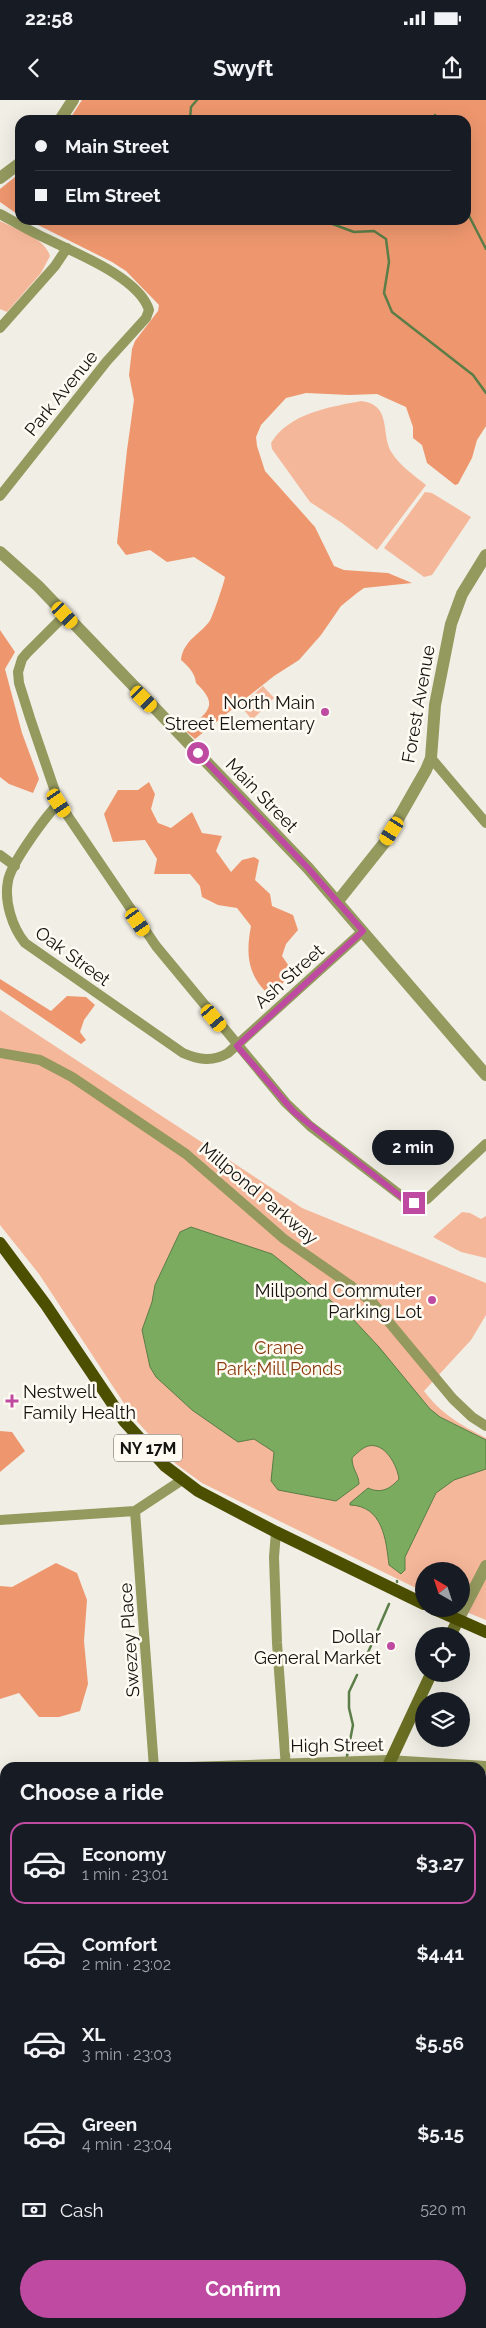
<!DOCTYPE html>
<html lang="en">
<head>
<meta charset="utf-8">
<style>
	:root { --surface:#171b24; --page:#20242c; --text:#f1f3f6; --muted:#9ea1a6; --line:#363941; --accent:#bf4aa2 }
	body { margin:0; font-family:Raleway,sans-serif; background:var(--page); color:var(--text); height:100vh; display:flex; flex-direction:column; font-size:19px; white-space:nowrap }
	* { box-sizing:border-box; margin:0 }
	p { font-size:16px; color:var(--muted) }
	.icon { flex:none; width:28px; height:28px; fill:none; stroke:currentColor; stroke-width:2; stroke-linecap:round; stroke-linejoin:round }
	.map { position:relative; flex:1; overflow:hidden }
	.drawer { position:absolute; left:0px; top:1662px; width:486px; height:566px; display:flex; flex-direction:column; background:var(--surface); border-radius:15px 15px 0 0; box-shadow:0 5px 20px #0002 }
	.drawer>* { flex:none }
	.hud { position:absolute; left:15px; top:15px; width:456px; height:110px; border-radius:15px; box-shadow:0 5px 20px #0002; display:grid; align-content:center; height:110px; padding:0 20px; background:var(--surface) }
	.needle { width:32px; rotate:321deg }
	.tools { position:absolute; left:415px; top:1462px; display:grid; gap:10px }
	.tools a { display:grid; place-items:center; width:55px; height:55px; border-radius:50%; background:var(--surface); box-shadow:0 5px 20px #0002; font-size:25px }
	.end { position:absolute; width:22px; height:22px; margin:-11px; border:6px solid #bf4aa2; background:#fff; box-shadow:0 0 0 2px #fff }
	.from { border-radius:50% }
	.bubble { position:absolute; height:35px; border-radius:18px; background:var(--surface); box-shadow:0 5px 20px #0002; font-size:16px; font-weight:700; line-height:35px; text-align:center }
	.car { position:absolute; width:15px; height:30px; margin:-15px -8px; border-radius:6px; box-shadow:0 0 4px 1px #0007; background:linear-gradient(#f5c518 24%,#345 0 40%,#f5c518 0 76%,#345 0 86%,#f5c518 0) }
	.hud b { display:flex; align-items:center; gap:18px; height:48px; font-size:19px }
	.hud b+b { border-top:1px solid var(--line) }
	.hud i { width:12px; height:12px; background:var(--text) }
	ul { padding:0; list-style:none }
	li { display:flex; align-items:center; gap:15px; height:82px; margin:0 10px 8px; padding:0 10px; border:2px solid transparent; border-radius:15px }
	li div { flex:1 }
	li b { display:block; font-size:19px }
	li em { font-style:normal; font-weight:700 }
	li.current { border-color:var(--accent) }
	li>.icon { width:45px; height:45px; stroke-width:1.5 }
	h2 { padding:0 20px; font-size:22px; line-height:60px }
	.pay { display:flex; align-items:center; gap:12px; height:55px; padding:0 20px; font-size:19px }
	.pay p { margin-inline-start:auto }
	.cta { display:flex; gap:10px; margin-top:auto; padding:10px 20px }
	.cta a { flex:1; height:58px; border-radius:30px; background:var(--accent); color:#fff; font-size:20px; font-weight:700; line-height:58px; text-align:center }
	.status { display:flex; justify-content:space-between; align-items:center; height:35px; padding:0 25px; background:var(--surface); direction:ltr }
	.status svg { height:14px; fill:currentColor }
	header { display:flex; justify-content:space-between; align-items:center; height:65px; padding:0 20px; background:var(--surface); font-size:22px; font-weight:700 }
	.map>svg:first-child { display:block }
	.green { fill:#f5b79a }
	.forest { fill:#ee976e }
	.water { fill:#7aab5e; stroke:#5b7d47 }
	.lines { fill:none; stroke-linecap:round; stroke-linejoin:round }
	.stream { stroke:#5b7d47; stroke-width:2.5 }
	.minor { stroke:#94995e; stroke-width:10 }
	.tertiary { stroke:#94995e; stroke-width:12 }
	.secondary { stroke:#696e23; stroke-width:12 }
	.primary { stroke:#4c4f00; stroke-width:12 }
	.route { stroke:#bf4aa2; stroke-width:6 }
	.poi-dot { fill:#bf4aa2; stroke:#fffbf2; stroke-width:2 }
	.labels { text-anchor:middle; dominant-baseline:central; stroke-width:5; stroke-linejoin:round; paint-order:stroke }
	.shield { fill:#fffbf2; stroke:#5a5954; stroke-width:1 }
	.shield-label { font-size:16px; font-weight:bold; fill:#141310 }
	.street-label { font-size:18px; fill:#141310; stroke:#fffbf2 }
	.poi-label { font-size:18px; fill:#141310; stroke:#fffbf2; text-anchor:end }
	.park-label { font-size:18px; fill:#8a3c10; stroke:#fffbf2 }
</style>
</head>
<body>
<div class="status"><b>22:58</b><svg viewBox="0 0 49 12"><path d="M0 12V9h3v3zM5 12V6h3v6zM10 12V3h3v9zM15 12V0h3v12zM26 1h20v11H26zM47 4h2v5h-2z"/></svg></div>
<header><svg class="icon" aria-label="back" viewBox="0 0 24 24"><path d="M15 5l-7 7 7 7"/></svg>Swyft<svg class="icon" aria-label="share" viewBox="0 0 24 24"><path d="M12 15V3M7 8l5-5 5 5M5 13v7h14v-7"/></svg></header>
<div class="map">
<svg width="486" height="2228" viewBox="0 0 486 2228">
	<rect width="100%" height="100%" fill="#f1eee5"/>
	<path class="green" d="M0 121C16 129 45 138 50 156L41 173 7 212 0 209Z
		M361 301C393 305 380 334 392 353 399 365 415 376 426 385L377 450 342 423 310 402 272 349 271 343C289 313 330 307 361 301Z
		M425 392 432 393 471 417 432 475 424 477 384 448Z
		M263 586 274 598 252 620 241 606Z
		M0 910 302 1108 486 1183V1215L471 1240 424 1291C441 1314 461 1325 486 1338V1520L459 1509H461V1471H424V1492L202 1383 176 1364 133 1317 39 1174 0 1125Z
		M462 1112 470 1113 481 1119 486 1116V1158L461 1152 433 1137Z"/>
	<path class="forest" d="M82 0H486V326L477 340 472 358 458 384 455 385 427 363 422 345 413 338V327L406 307 377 294 349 295 306 293 286 298 261 325 256 337 257 346 265 371 315 427 334 466 344 470 388 473 412 483 364 488 357 493 341 506 321 535 299 560 274 576 195 639 187 632C206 611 221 607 196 583 195 573 189 567 181 560 183 541 199 535 209 522 212 519 224 483 225 477L194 457 167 462 150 450 126 455 117 443 127 350 134 300 129 275 132 249 135 241 158 211 159 205 126 171 112 162 28 120H466V20H69Z
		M20 73V116L0 102V89Z
		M0 530 15 552 5 569 22 633 39 679 33 693 9 684 0 677Z
		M149 682 155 694 151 709 158 723 171 728 192 712 202 733 222 736 216 751 231 772 242 760 254 757 259 760 255 780 270 794 272 806 293 815 298 830 286 844 282 856 293 872 280 886 266 892C247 873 246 852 251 826L237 808 218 805 202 797 200 786 190 774H154L157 759 145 740 113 742 104 714 118 690H138Z
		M0 879 51 911 67 896 86 897 95 905 84 920 80 932 86 940 81 944 0 889Z
		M0 1331 12 1332 25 1351 0 1372Z
		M56 1463 77 1473 87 1500 84 1541 88 1584 80 1611 59 1617H39L19 1593 0 1599V1486L12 1487Z
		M481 1757 486 1767V1918L481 1908Z"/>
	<path class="water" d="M191 1127 272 1154 350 1216 379 1247 430 1309 440 1317 486 1340V1369L454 1380 436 1393 405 1457V1470L401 1474 389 1465C386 1440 383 1406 350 1405V1403L368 1388C381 1394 390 1389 399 1379 397 1365 385 1342 368 1346 362 1348 356 1354 352 1358 352 1369 359 1375 359 1384L336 1401 278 1390 271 1381 274 1352 254 1339 238 1342 192 1310 156 1277 150 1267 142 1230 152 1202 155 1185 180 1132Z"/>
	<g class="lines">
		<path class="stream" d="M435 15 436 20
			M190 20 191 7 197 0
			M466 110 486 149
			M322 120 354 132 374 131 386 139 389 162 384 193 392 212 473 275 486 293
			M397 1482V1481
			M363 1564 389 1504
			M347 1656 353 1625 349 1608V1592L357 1575
			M481 1908 486 1918"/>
		<path class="minor" d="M0 114C15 122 29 131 45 138 73 152 139 177 149 210L146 218 107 261 0 396
			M0 228 55 166 67 148
			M65 515 27 553 22 559 18 572 19 583 30 618 59 703 156 846 286 1003 310 1026 408 1101 417 1103 427 1099 486 1044
			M431 658 486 723
			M59 703C46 716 11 763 8 781 4 801 12 827 25 843L183 953C199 960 213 962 228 953L363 831
			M0 755 15 766
			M0 953 40 960 72 977 186 1054 284 1139 350 1185 373 1203 453 1299 472 1317 486 1326
			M135 1411 154 1668
			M0 1420 135 1411 182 1380
			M276 1432 274 1457 277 1543 286 1668
			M0 1777 5 1775
			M481 1800 486 1812
			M0 1921H5
			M481 2113H486
			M45 2228V2224"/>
		<path class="tertiary" d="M60 20 73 0
			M0 78 20 63
			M0 452 38 486 308 768 486 975
			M338 801 385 742 426 670 431 658 435 605 451 524 462 494 486 455
			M458 1520 486 1466
			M189 1668 388 1661 486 1667
			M0 1683H5"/>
		<path class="secondary" d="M450 1536 458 1520
			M387 1668 431 1574
			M481 2170 486 2193"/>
		<path class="primary" d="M0 1143 46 1205 124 1321 165 1366 198 1391 276 1432 424 1504
			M434 1509 486 1532"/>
	</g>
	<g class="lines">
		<path class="route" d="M198 653 308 768 363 831 237 946 294 1012 404 1099 414 1103"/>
	</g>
	<g class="poi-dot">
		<circle cx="325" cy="612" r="5"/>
		<circle cx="432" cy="1200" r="5"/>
		<path d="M9.5 1293.5h5v5h5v5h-5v5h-5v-5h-5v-5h5z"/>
		<circle cx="391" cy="1546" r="5"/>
	</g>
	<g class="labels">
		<rect class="shield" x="114" y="1334.5" width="68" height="27" rx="4"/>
		<g class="shield-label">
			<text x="148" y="1348">NY 17M</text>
		</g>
		<g class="street-label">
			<text transform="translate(61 293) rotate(-51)">Park Avenue</text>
			<text transform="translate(418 604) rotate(-80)">Forest Avenue</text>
			<text transform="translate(262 695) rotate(46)">Main Street</text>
			<text transform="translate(73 856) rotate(36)">Oak Street</text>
			<text transform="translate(289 876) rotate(-42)">Ash Street</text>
			<text transform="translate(259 1093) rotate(40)">Millpond Parkway</text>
			<text transform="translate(129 1540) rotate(-94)">Swezey Place</text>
			<text transform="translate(337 1645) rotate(-1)">High Street</text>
		</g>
		<g class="poi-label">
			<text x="315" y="602">North Main<tspan x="315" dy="21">Street Elementary</tspan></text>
			<text x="422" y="1190">Millpond Commuter<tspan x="422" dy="21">Parking Lot</tspan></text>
			<text x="23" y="1291" text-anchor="start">Nestwell<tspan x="23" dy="21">Family Health</tspan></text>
			<text x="381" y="1536">Dollar<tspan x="381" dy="21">General Market</tspan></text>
		</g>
		<g class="park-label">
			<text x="279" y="1247">Crane<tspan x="279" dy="21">Park;Mill Ponds</tspan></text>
		</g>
	</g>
</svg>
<div class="tools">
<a><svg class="needle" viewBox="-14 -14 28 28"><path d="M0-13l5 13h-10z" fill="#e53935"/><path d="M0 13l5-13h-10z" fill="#9ea1a6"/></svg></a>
<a><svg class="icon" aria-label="locate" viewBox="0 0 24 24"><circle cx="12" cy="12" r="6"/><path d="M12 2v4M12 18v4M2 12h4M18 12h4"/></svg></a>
<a><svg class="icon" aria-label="layers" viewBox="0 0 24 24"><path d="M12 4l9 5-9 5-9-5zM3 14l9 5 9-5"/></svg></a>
</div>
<i class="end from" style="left:198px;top:653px"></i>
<i class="end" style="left:414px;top:1103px"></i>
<div class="bubble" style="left:372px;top:1030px;width:82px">2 min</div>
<i class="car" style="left:65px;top:515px;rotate:137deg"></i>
<i class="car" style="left:144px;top:599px;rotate:135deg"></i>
<i class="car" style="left:59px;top:703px;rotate:147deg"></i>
<i class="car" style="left:392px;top:731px;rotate:212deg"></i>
<i class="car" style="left:138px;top:822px;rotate:145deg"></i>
<i class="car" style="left:214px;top:918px;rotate:140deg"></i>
<div class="hud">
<b><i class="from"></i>Main Street</b>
<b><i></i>Elm Street</b>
</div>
<section class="drawer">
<h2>Choose a ride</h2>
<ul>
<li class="current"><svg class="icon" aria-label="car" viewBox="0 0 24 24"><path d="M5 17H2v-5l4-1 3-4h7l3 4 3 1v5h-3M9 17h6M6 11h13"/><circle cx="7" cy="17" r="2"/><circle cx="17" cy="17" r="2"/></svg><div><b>Economy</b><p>1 min · 23:01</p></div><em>$3.27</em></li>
<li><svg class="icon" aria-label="car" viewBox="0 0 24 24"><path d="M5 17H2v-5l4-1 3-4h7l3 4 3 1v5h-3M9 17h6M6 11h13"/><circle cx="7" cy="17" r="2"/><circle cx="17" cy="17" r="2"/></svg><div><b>Comfort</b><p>2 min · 23:02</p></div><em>$4.41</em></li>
<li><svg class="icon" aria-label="car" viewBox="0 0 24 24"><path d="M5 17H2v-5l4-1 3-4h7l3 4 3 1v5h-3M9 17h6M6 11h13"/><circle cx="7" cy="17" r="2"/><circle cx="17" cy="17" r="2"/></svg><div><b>XL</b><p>3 min · 23:03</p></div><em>$5.56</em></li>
<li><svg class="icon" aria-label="car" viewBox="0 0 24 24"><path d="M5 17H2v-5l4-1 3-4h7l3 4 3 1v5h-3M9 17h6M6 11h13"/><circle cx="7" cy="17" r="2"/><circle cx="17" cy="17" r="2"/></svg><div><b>Green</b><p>4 min · 23:04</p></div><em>$5.15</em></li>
</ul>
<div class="pay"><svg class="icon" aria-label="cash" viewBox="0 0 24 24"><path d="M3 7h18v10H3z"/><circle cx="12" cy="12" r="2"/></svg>Cash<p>520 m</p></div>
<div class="cta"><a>Confirm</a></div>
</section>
</div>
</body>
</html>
